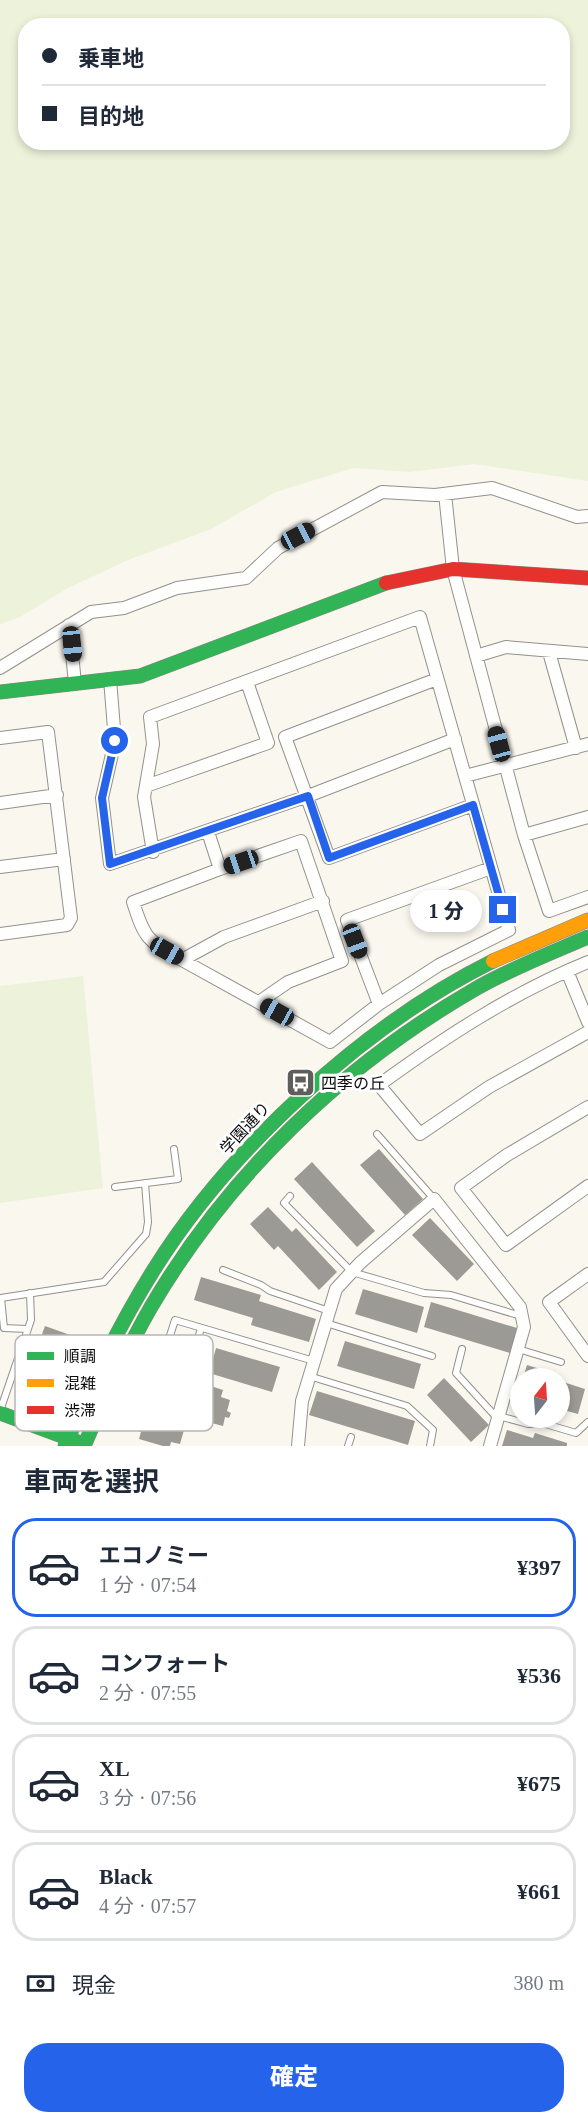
<!DOCTYPE html>
<html lang="ja">
<head>
<meta charset="utf-8">
<style>
	:root { --surface:#fff; --page:#f6f6f7; --text:#1f2937; --muted:#747a83; --line:#e0e1e3; --accent:#2563eb }
	body { margin:0; font-family:"Times New Roman","Noto Sans JP",serif; background:var(--page); color:var(--text); height:100vh; display:flex; flex-direction:column; font-size:22px; white-space:nowrap }
	* { box-sizing:border-box; margin:0 }
	p { font-size:20px; color:var(--muted) }
	.icon { flex:none; width:33px; height:33px; fill:none; stroke:currentColor; stroke-width:2; stroke-linecap:round; stroke-linejoin:round }
	.map { position:relative; height:1446px; overflow:hidden }
	.panel { display:flex; flex-direction:column; background:var(--surface); flex:1 }
	.panel>* { flex:none }
	.top-card { position:absolute; left:18px; top:18px; width:552px; height:132px; border-radius:24px; box-shadow:0 3px 9px #0003; display:grid; align-content:center; height:132px; padding:0 24px; background:var(--surface) }
	.needle { width:39px; rotate:17deg }
	.controls { position:absolute; left:510px; top:1368px; display:grid; gap:12px }
	.controls a { display:grid; place-items:center; width:60px; height:60px; border-radius:50%; background:var(--surface); box-shadow:0 3px 9px #0003; font-size:30px }
	.end { position:absolute; width:27px; height:27px; margin:-14px; border:8px solid #2563eb; background:#fff; box-shadow:0 0 0 3px #fff }
	.from { border-radius:50% }
	.bubble { position:absolute; height:42px; border-radius:21px; background:var(--surface); box-shadow:0 3px 9px #0003; font-size:20px; font-weight:800; line-height:42px; text-align:center }
	.car { position:absolute; width:18px; height:36px; margin:-18px -9px; border-radius:8px; box-shadow:0 0 4px 2px #0007; background:linear-gradient(#222 24%,#8ab4d8 0 40%,#222 0 76%,#8ab4d8 0 86%,#222 0) }
	.top-card b { display:flex; align-items:center; gap:21px; height:57px; font-size:22px }
	.top-card b+b { border-top:2px solid var(--line) }
	.top-card i { width:15px; height:15px; background:var(--text) }
	ul { padding:0; list-style:none }
	li { display:flex; align-items:center; gap:18px; height:99px; margin:0 12px 9px; padding:0 12px; border:3px solid var(--line); border-radius:24px }
	li div { flex:1 }
	li b { display:block; font-size:22px }
	li em { font-style:normal; font-weight:800 }
	li.current { border-color:var(--accent) }
	li>.icon { width:54px; height:54px; stroke-width:1.5 }
	h2 { padding:0 24px; font-size:27px; line-height:72px }
	.pay { display:flex; align-items:center; gap:15px; height:66px; padding:0 24px; font-size:22px }
	.pay p { margin-inline-start:auto }
	.action { display:flex; gap:12px; margin-top:auto; padding:12px 24px }
	.action a { flex:1; height:69px; border-radius:24px; background:var(--accent); color:#fff; font-size:24px; font-weight:800; line-height:69px; text-align:center }
	.map>svg:first-child { display:block }
	.pitch { fill:#edf2da; fill-rule:evenodd }
	.building { fill:#9c9a95 }
	.lines { fill:none; stroke-linecap:round; stroke-linejoin:round }
	.lane-casing { stroke:#93918e; stroke-width:8 }
	.street-casing { stroke:#93918e; stroke-width:14 }
	.fast-casing { stroke:#898884; stroke-width:15 }
	.slow-casing { stroke:#898884; stroke-width:15 }
	.jam-casing { stroke:#898884; stroke-width:15 }
	.lane { stroke:#fefefd; stroke-width:6 }
	.street { stroke:#fefefd; stroke-width:12 }
	.fast { stroke:#30b455; stroke-width:14 }
	.slow { stroke:#ff9f0a; stroke-width:14 }
	.jam { stroke:#e5322d; stroke-width:14 }
	.route { stroke:#2563eb; stroke-width:8 }
	.labels { text-anchor:middle; dominant-baseline:central; stroke-width:6; stroke-linejoin:round; paint-order:stroke }
	.poi-label { font-size:16px; fill:#0b0b0b; stroke:#fff; text-anchor:start }
	.street-label { font-size:16px; fill:#0b0b0b; stroke:#fff }
	.key { fill:#fff; stroke:#b6b6b6; stroke-width:1.5 }
	.key-label { font-size:16px; fill:#0b0b0b }
</style>
</head>
<body>
<div class="map">
<svg width="588" height="1446" viewBox="0 0 588 1446">
	<rect width="100%" height="100%" fill="#faf7ef"/>
	<path class="pitch" d="M0 0H588V481L474 464 409 472 353 468 276 492 211 529 128 560 68 588 20 617 0 624ZM26 26H562V142H26Z
		M83 976 103 1188 0 1203V986Z"/>
	<path class="building" d="M379 1149 423 1199 405 1215 360 1165Z
		M312 1162 375 1231 357 1247 294 1179Z
		M268 1207 292 1232 296 1228 337 1272 319 1290 278 1246 274 1250 250 1224Z
		M430 1218 474 1264 457 1281 412 1235Z
		M201 1277 261 1295 259 1301 316 1319 309 1342 251 1325 253 1318 194 1300Z
		M363 1289 424 1307 417 1333 355 1314Z
		M431 1302 517 1328 510 1353 424 1327Z
		M45 1326 73 1336 50 1400 22 1390Z
		M345 1341 421 1364 414 1389 337 1366Z
		M216 1348 280 1367 272 1392 209 1373Z
		M527 1365 556 1374 555 1378H523Z
		M444 1378 489 1425 471 1442 427 1395Z
		M560 1381 585 1389 578 1414 560 1409Z
		M205 1384 223 1390 221 1397 230 1400 227 1411 231 1413 229 1418 225 1417 223 1426 204 1421 202 1429 193 1426Z
		M317 1391 415 1421 408 1445 309 1415Z
		M133 1399 168 1414 169 1410 188 1416 180 1444 171 1442 170 1446H163L139 1439 141 1432 124 1427Z
		M507 1430 533 1438 535 1433 567 1443V1446H502Z"/>
	<g class="lines">
		<defs>
			<path id="lane" d="M377 1134 434 1199
				M115 1187 178 1179 174 1149
				M290 1196 284 1203 352 1272 424 1293 451 1295 521 1316
				M223 1270 261 1285 270 1291 329 1311
				M326 1323 432 1356
				M27 1329 4 1328 1 1298 104 1282 146 1234 148 1222 145 1183
				M462 1349 456 1373 497 1418
				M518 1349 561 1362
				M309 1376 407 1406 433 1430 430 1446
				M155 1382 175 1320 314 1361
				M184 1388 201 1328
				M0 1411 31 1320 30 1293
				M499 1416 528 1424 542 1423 576 1433 588 1422
				M348 1446 351 1437"/>
			<path id="street" d="M445 494 453 569 524 835 549 911 588 897
				M69 625 75 683
				M549 652 576 748
				M476 656 506 647 588 654
				M0 668 91 612 124 608 177 588 246 578 278 548 382 492 435 495 492 488 577 517 588 516
				M110 679 115 741 102 798 110 864 308 796 455 739
				M437 679 285 737 329 858 473 805
				M0 738 48 732 71 918 67 925 0 934
				M465 776 509 930 439 965 379 1004 347 920 491 868
				M146 786 268 743 247 682
				M0 803 57 795
				M524 835 588 817
				M153 852 144 797 153 744 150 717 420 617 465 776 588 744
				M0 867 64 859
				M220 869 301 841 342 961 288 982 259 1002
				M323 901 224 937 182 960 330 1042 379 1004
				M182 960C148 941 145 940 133 902L220 869 208 832
				M588 962C512 993 445 1037 379 1085L420 1134 489 1087 588 1032
				M567 971 588 1022
				M588 1107 507 1155 461 1188 506 1245 588 1186
				M588 1274 549 1302 588 1356
				M298 1446 302 1401 336 1289 360 1263 434 1199 520 1307 524 1327 490 1446"/>
			<path id="fast" d="M0 692 140 676 386 583
				M0 1413 78 1442
				M65 1446C90 1385 118 1327 153 1271 229 1149 364 1025 493 961
				M84 1446C104 1399 125 1352 151 1307 229 1174 343 1065 477 988 512 968 551 953 588 937"/>
			<path id="slow" d="M493 961 588 920"/>
			<path id="jam" d="M386 583 453 569 588 578"/>
		</defs>
		<use href="#lane" class="lane-casing"/>
		<use href="#street" class="street-casing"/>
		<use href="#fast" class="fast-casing"/>
		<use href="#slow" class="slow-casing"/>
		<use href="#jam" class="jam-casing"/>
		<use href="#lane" class="lane"/>
		<use href="#street" class="street"/>
		<use href="#fast" class="fast"/>
		<use href="#slow" class="slow"/>
		<use href="#jam" class="jam"/>
	</g>
	<g class="lines">
		<path class="route" d="M115 741 102 798 110 864 308 796 329 858 473 805 503 910"/>
	</g>
	<defs>
		<symbol id="bus-square" viewBox="-11 -11 22 22"><rect x="-9" y="-9" width="18" height="18" rx="4" fill="#5f5e5b" stroke="#fff"/><path d="M-5-6H5V4H4V6H2V4H-2V6H-4V4H-5ZM-3.5-4V0h7V-4ZM-3.5 1.2v1.5H-2V1.2ZM2 1.2v1.5H3.5V1.2Z" fill="#fff"/></symbol>
	</defs>
	<g fill-rule="evenodd">
		<use href="#bus-square" x="284" y="1066" width="33" height="33"/>
	</g>
	<g class="labels">
		<g class="poi-label">
			<text x="321" y="1083">四季の丘</text>
		</g>
		<g class="street-label">
			<text transform="translate(245 1128) rotate(-47)">学園通り</text>
		</g>
	</g>
	<rect x="15" y="1335" width="198" height="96" rx="9" class="key"/>
	<rect x="27" y="1352" width="27" height="8" fill="#30b455"/>
	<rect x="27" y="1379" width="27" height="8" fill="#ff9f0a"/>
	<rect x="27" y="1406" width="27" height="8" fill="#e5322d"/>
	<g class="key-label">
		<text x="64" y="1362">順調</text>
		<text x="64" y="1389">混雑</text>
		<text x="64" y="1416">渋滞</text>
	</g>
</svg>
<div class="controls">
<a><svg class="needle" viewBox="-14 -14 28 28"><path d="M0-13l5 13h-10z" fill="#e53935"/><path d="M0 13l5-13h-10z" fill="#747a83"/></svg></a>
</div>
<i class="end from" style="left:115px;top:741px"></i>
<i class="end" style="left:503px;top:910px"></i>
<div class="bubble" style="left:410px;top:890px;width:72px">1 分</div>
<i class="car" style="left:298px;top:536px;rotate:62deg"></i>
<i class="car" style="left:72px;top:644px;rotate:174deg"></i>
<i class="car" style="left:499px;top:744px;rotate:345deg"></i>
<i class="car" style="left:241px;top:862px;rotate:251deg"></i>
<i class="car" style="left:355px;top:941px;rotate:159deg"></i>
<i class="car" style="left:167px;top:951px;rotate:119deg"></i>
<i class="car" style="left:277px;top:1012px;rotate:299deg"></i>
<div class="top-card">
<b><i class="from"></i>乗車地</b>
<b><i></i>目的地</b>
</div>
</div>
<section class="panel">
<h2>車両を選択</h2>
<ul>
<li class="current"><svg class="icon" aria-label="car" viewBox="0 0 24 24"><path d="M5 17H2v-5l4-1 3-4h7l3 4 3 1v5h-3M9 17h6M6 11h13"/><circle cx="7" cy="17" r="2"/><circle cx="17" cy="17" r="2"/></svg><div><b>エコノミー</b><p>1 分 · 07:54</p></div><em>¥397</em></li>
<li><svg class="icon" aria-label="car" viewBox="0 0 24 24"><path d="M5 17H2v-5l4-1 3-4h7l3 4 3 1v5h-3M9 17h6M6 11h13"/><circle cx="7" cy="17" r="2"/><circle cx="17" cy="17" r="2"/></svg><div><b>コンフォート</b><p>2 分 · 07:55</p></div><em>¥536</em></li>
<li><svg class="icon" aria-label="car" viewBox="0 0 24 24"><path d="M5 17H2v-5l4-1 3-4h7l3 4 3 1v5h-3M9 17h6M6 11h13"/><circle cx="7" cy="17" r="2"/><circle cx="17" cy="17" r="2"/></svg><div><b>XL</b><p>3 分 · 07:56</p></div><em>¥675</em></li>
<li><svg class="icon" aria-label="car" viewBox="0 0 24 24"><path d="M5 17H2v-5l4-1 3-4h7l3 4 3 1v5h-3M9 17h6M6 11h13"/><circle cx="7" cy="17" r="2"/><circle cx="17" cy="17" r="2"/></svg><div><b>Black</b><p>4 分 · 07:57</p></div><em>¥661</em></li>
</ul>
<div class="pay"><svg class="icon" aria-label="cash" viewBox="0 0 24 24"><path d="M3 7h18v10H3z"/><circle cx="12" cy="12" r="2"/></svg>現金<p>380 m</p></div>
<div class="action"><a>確定</a></div>
</section>
</body>
</html>
